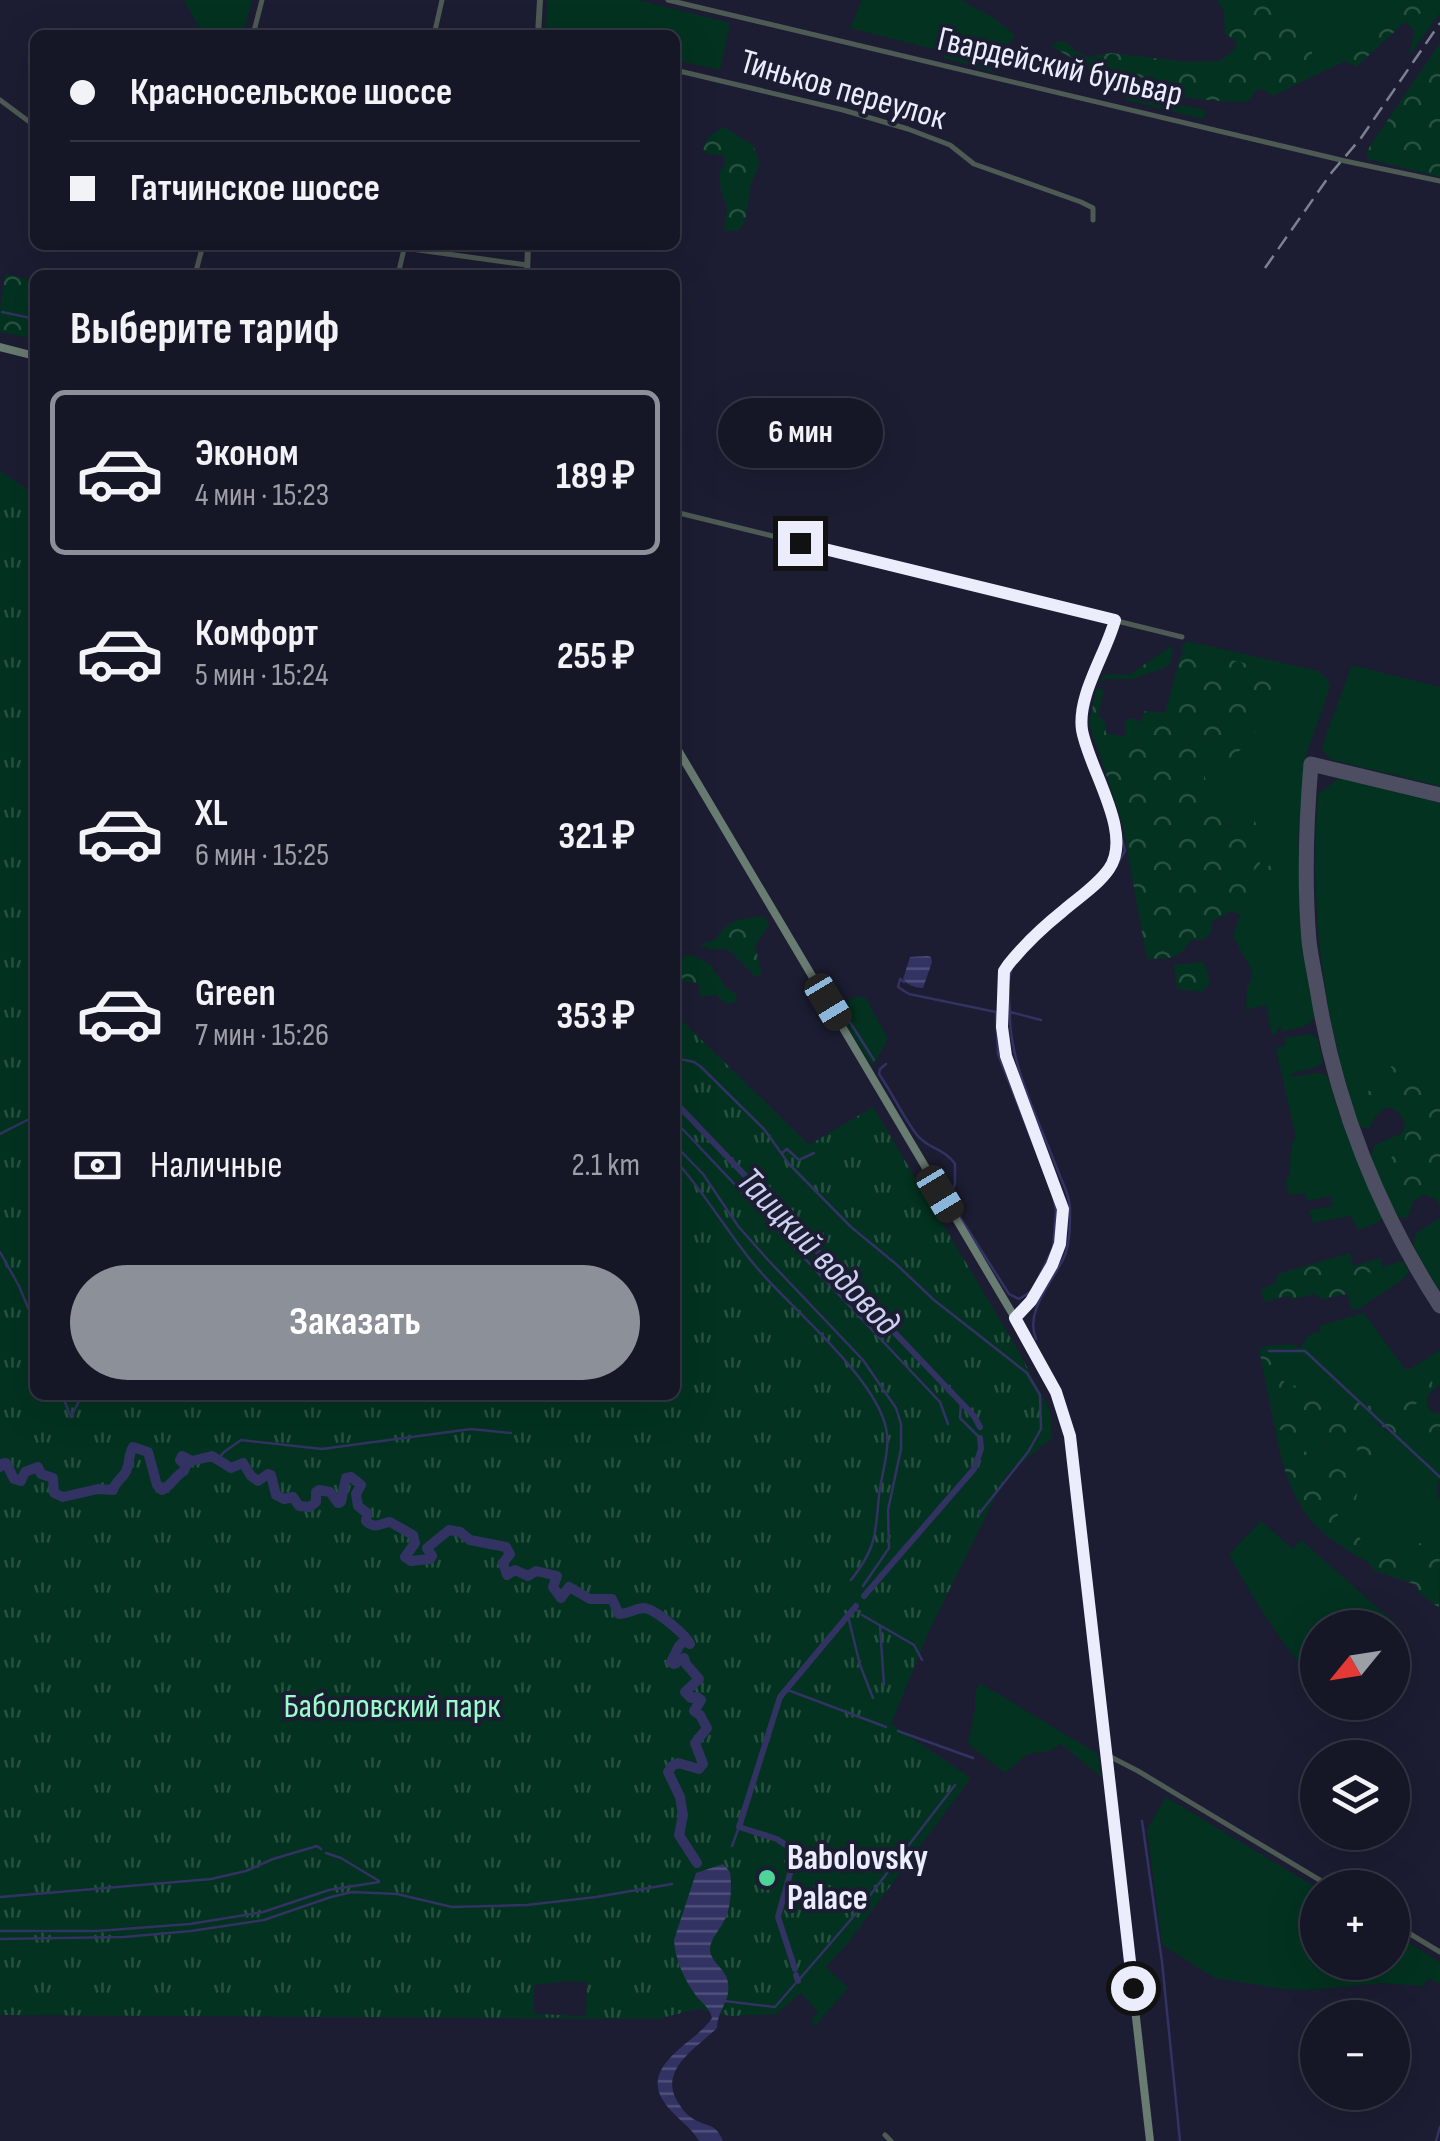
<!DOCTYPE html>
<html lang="ru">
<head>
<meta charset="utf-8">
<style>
	:root { --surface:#151626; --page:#1e1f2e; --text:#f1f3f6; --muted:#9d9fa7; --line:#343543; --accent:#8c9099 }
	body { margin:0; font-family:"Sofia Sans Condensed",sans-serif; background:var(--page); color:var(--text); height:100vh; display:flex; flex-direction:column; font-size:38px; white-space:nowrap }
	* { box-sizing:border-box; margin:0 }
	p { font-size:32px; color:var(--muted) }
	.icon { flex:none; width:55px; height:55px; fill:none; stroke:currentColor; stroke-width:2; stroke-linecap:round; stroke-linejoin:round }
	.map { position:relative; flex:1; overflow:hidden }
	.drawer { position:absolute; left:30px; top:270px; width:650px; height:1130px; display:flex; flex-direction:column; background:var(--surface); border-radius:15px; box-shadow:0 10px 40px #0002,0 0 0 2px var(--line) }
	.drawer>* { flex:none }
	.hud { position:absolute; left:30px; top:30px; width:650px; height:220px; border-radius:15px; box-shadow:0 10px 40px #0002,0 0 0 2px var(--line); display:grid; align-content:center; height:220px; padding:0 40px; background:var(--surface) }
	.needle { width:65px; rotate:240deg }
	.tools { position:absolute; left:1300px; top:1610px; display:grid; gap:20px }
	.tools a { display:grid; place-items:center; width:110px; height:110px; border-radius:50%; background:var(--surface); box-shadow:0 10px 40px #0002,0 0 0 2px var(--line); font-size:50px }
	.end { position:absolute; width:45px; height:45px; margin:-22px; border:12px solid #ecedfc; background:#111; box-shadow:0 0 0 5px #111 }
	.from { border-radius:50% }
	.bubble { position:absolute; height:70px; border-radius:35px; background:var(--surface); box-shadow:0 10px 40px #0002,0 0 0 2px var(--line); font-size:32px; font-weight:700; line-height:70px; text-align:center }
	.car { position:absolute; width:30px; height:60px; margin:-30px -15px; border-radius:12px; box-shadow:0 0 8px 2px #0007; background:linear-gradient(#222 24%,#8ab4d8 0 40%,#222 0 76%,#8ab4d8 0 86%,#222 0) }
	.hud b { display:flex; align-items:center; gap:35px; height:95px; font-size:38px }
	.hud b+b { border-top:2px solid var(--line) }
	.hud i { width:25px; height:25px; background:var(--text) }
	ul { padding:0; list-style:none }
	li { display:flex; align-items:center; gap:30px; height:165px; margin:0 20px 15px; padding:0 20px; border:5px solid transparent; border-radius:15px }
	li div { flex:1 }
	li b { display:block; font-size:38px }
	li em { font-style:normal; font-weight:700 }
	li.on { border-color:var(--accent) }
	li>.icon { width:90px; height:90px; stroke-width:1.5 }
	h2 { padding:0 40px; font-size:45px; line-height:120px }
	.pay { display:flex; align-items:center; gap:25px; height:110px; padding:0 40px; font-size:38px }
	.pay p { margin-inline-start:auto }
	.action { display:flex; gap:20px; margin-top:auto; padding:20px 40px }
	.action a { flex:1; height:115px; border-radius:60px; background:var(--accent); color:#fff; font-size:40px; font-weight:700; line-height:115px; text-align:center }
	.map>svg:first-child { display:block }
	.green { fill:#033220 }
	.forest { fill:url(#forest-crowns) }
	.park { fill:url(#park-tufts); fill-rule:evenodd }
	.water { fill:url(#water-rules) }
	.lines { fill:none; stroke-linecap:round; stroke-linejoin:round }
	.stream { stroke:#323263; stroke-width:2.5 }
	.canal { stroke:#323263; stroke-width:6 }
	.river { stroke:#323263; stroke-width:10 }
	.taxiway { stroke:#4d4e62; stroke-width:15 }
	.minor { stroke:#4e5a54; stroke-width:5 }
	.tertiary { stroke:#4e5a54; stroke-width:6 }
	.secondary { stroke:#697c71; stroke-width:8 }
	.rail { stroke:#7e7f92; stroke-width:2.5; stroke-dasharray:15 8; stroke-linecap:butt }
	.route { stroke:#ecedfc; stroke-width:12 }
	.poi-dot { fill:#4ed399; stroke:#1c1d32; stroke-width:4 }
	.labels { text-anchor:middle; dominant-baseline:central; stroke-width:8; stroke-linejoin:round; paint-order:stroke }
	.street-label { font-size:35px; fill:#ecedfc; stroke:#1c1d32 }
	.park-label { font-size:35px; fill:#9bfccb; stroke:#1c1d32 }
	.poi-label { font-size:35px; font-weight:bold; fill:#ecedfc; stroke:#1c1d32; text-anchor:start }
	.water-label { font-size:38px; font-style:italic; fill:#cdd0f1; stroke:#1c1d32 }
</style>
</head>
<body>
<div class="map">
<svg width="1440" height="2141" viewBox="0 0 1440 2141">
	<defs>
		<pattern id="forest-crowns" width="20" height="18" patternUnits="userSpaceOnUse" patternTransform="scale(2.5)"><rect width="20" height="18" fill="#033220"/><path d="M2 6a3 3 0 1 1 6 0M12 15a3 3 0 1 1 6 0" fill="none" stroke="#285041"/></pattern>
		<pattern id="park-tufts" width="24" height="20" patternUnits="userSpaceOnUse" patternTransform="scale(2.5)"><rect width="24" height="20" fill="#033220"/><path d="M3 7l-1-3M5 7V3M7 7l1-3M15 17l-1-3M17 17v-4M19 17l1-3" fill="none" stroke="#285041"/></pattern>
		<pattern id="water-rules" width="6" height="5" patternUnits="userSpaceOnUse" patternTransform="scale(2.5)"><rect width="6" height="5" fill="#323263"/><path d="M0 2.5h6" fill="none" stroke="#50507a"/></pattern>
	</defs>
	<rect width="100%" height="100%" fill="#1c1d32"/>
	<path class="green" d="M184 0H252L243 35H203Z
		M547 0H639L730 23 720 70 675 60V35H546Z
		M862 0H961L994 18 1015 35 992 72 944 58V52L850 28Z
		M1266 0H1410L1374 39 1327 65 1311 63C1317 41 1298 23 1286 6L1277 11 1270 7Z
		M1432 0H1440V13L1408 58 1415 31 1405 22 1417 17Z
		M1127 92 1204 110 1206 114 1203 119 1126 100 1124 95Z
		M1187 641 1318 671 1328 680 1330 687 1306 755 1298 838 1302 929 1315 1019 1307 1025 1282 1032 1281 1027 1277 1028V1033L1272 1035 1266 1005 1246 1010 1247 988 1252 978 1251 969 1233 936 1243 906 1262 875 1255 874 1253 871V841L1199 803V792L1208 791 1201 759 1202 737 1215 744 1213 752 1230 787 1234 767 1231 757 1277 671 1187 649 1185 652 1181 651 1182 646Z
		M1352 665 1440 687V786L1332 760 1322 750 1325 738Z
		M1339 778 1440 803V1206L1436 1199 1424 1195 1413 1201 1408 1218 1397 1217 1374 1168 1371 1155 1375 1145 1402 1133 1405 1124 1398 1111 1387 1107 1376 1116 1369 1128 1360 1127C1351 1106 1346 1083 1340 1061 1318 973 1311 884 1318 794Z
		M856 996 866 998 888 1039 874 1065 870 1063 838 1011 839 1007Z
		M1311 1034 1318 1039 1323 1063 1316 1067 1291 1074 1292 1077 1317 1073 1327 1075 1343 1126 1382 1219 1377 1223 1358 1230 1351 1216 1312 1223 1309 1210 1333 1206 1331 1196 1307 1201 1305 1193 1289 1195 1285 1179 1289 1177C1291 1164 1289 1153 1293 1140L1296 1138 1275 1045 1277 1048 1286 1045 1285 1038Z
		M1440 1218V1292L1413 1246 1416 1233Z
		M1398 1262H1404L1409 1272C1397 1288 1375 1294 1362 1308L1353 1277Z
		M1364 1313 1405 1369H1410L1440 1350V1384L1428 1395 1427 1405 1433 1413 1440 1414V1420L1430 1419 1417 1424H1400L1397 1419C1414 1394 1426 1413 1425 1371L1389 1397 1366 1407 1354 1398 1327 1399 1281 1380 1266 1346 1292 1344 1300 1348 1309 1335 1320 1332 1319 1326Z
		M1361 1417C1379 1422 1376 1425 1390 1433 1405 1441 1424 1433 1440 1431V1484L1437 1480V1501L1440 1496V1534L1401 1552 1384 1542 1379 1555 1370 1558 1369 1563 1353 1554 1361 1539 1337 1519 1339 1508 1287 1442 1278 1444 1275 1428 1294 1435 1308 1432 1328 1444 1335 1440 1360 1437 1375 1453 1380 1444 1407 1465C1394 1445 1376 1437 1354 1428L1352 1421Z
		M1261 1521 1293 1549 1301 1540 1396 1624 1393 1633 1392 1628H1318L1317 1685C1282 1644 1254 1602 1229 1554Z
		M980 1683 1098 1754 1101 1777 1061 1744 1050 1751 1028 1754 1005 1773 968 1744 975 1710V1693Z
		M1166 1797 1317 1888 1318 1962H1392L1393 1933 1440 1962V1984L1428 1978 1424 1986 1381 1983 1312 1990 1284 1989 1215 1978 1162 1945 1147 1829Z
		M826 1967 848 1988 815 2026 811 2021 818 2012 801 1993Z"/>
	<path class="forest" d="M1217 0H1266L1270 7 1277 11 1285 5C1298 23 1317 40 1311 63L1327 65 1374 39 1410 0H1432L1417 17 1405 22 1356 67 1345 61 1272 96 1263 89 1255 91 1251 99 1245 102C1172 101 1114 84 1051 46L1059 41 1066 42 1074 50 1089 57 1111 53 1187 62 1220 61 1235 49 1236 40 1225 34 1224 11Z
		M1440 43V177L1369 159 1366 152Z
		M724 127 753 145 760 163 751 184 745 221 739 230 724 231 727 208 720 187V172L725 164 724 155 708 154 702 150 709 136Z
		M5 274 35 281V339L0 332V309Z
		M1171 646 1173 649 1169 666 1133 679H1106L1100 682 1101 677 1109 674 1129 675Z
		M1186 649 1277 671C1267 700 1260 740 1231 757L1234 767 1245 779 1239 786 1230 787 1213 752 1215 744 1203 737 1201 759 1208 791 1199 793V803L1212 810 1231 827 1237 812 1252 814 1261 836 1253 841 1254 857 1260 860V865L1253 871 1255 874 1262 875 1270 864 1275 869 1274 875 1268 877 1260 904 1243 906 1241 916 1231 910 1222 917 1212 920 1211 932 1203 940H1191C1177 961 1170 958 1147 959L1122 822 1089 723 1097 688 1104 690 1098 715 1105 722 1106 733 1125 737 1126 721 1132 718 1140 722 1145 711 1165 713 1180 658Z
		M761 916 765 917 769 925 755 946 761 970 760 976 756 977 729 950 710 949 702 946 701 944 715 940 726 926 737 920Z
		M691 955 710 964 726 988 736 994 737 998 735 1002 727 1004 716 995 701 997 699 995 700 988 697 983 682 981 675 977 676 963 684 956Z
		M1203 962 1208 973 1209 985 1202 992 1177 989 1174 965Z
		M1392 1066 1400 1071 1401 1078 1397 1088 1403 1091 1421 1069 1428 1071 1440 1105V1180L1401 1199 1394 1191 1387 1160 1404 1149C1405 1129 1408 1127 1425 1118L1428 1110 1435 1104 1433 1098C1420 1100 1414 1094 1405 1106L1371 1105 1369 1101H1363L1361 1094C1376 1088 1386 1086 1387 1069Z
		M1350 1253 1353 1266 1381 1258 1384 1276 1373 1279 1370 1272 1353 1277 1362 1308 1352 1310 1347 1294 1322 1299 1315 1294 1292 1299 1287 1296 1264 1302 1261 1289 1275 1283 1278 1274Z
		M1266 1346 1281 1380 1327 1399 1354 1398 1366 1407 1389 1397 1425 1371 1431 1373 1433 1388C1425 1392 1424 1396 1418 1402 1411 1409 1403 1409 1397 1419L1400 1424 1411 1421 1417 1424 1430 1419 1440 1420V1431C1429 1432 1417 1437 1406 1437 1384 1437 1376 1410 1352 1421L1355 1428 1378 1432 1379 1438 1400 1454 1408 1466 1405 1470 1396 1467 1394 1455 1380 1444 1375 1452 1379 1457 1376 1461 1357 1451 1359 1437 1335 1440 1329 1444 1308 1432 1294 1435 1275 1428 1259 1349Z
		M1287 1442 1352 1476 1358 1489 1356 1500 1339 1508 1337 1519 1361 1539 1353 1554C1342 1546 1330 1539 1320 1530 1296 1507 1285 1475 1278 1444Z
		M1440 1534 1439 1608 1418 1592 1417 1585 1375 1571 1369 1563V1558L1379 1555 1384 1542 1390 1538 1401 1552Z"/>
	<path class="park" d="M0 471 35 495V1395H675V1014L809 1145 873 1107 1015 1345 1050 1410 1052 1438 1006 1475 928 1633 891 1724 971 1778 847 1944 801 1993 776 2014 730 2016 698 2009 657 2019 0 2015ZM567 1981 587 1982 586 2016 534 2014V1985Z"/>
	<path class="water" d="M928 956 931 957 932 962 923 988C916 988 907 985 903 979L910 957Z
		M723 1864 730 1872C732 1886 731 1907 725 1919 721 1928 711 1938 710 1948 709 1962 727 1969 728 1983 731 2001 717 2011 717 2028 698 2047 660 2068 676 2099 680 2106 685 2114 692 2118 706 2128 715 2121 723 2141H699C690 2125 672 2116 662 2099 642 2063 697 2042 712 2018 709 2007 704 2005 697 1997 685 1981 675 1960 674 1940L696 1873Z"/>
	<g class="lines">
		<path class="stream" d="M2 312 35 319
			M1095 679 1085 720 1087 734 1116 817 1125 851 1116 866
			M1012 967 1008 984 1010 1012 1041 1020
			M841 1008 874 1060
			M1010 1012C1008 1060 1039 1121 1056 1166 1061 1180 1070 1195 1070 1210 1070 1225 1070 1241 1065 1255 1054 1281 1024 1310 1036 1339
			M675 1058 694 1062 701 1067 764 1129 789 1164 851 1227 896 1264 934 1300 1027 1373 1040 1395 1041 1429 1028 1452 979 1514
			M886 1064 880 1069 879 1074C893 1094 903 1117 917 1135 928 1149 944 1148 955 1164V1184L949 1196 953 1206 1009 1294 1019 1299 1032 1291 1053 1248 1056 1211 1053 1194 998 1054 996 1012 909 994 898 987 900 979 904 982
			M675 1121 940 1402 948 1424
			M0 1134 35 1116
			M675 1145 703 1174 738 1226 769 1261 863 1360 896 1408 901 1424V1449L888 1510 889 1548 863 1586
			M782 1153 787 1149 799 1160
			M801 1159 814 1153
			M675 1160C706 1194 728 1234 758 1269 793 1310 875 1377 886 1428 891 1448 881 1475 879 1496 875 1535 877 1547 851 1580
			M0 1252 19 1286 35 1324
			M1269 1351H1305L1440 1477
			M62 1395 71 1417 82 1395
			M961 1402 960 1418 980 1438
			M218 1459 224 1452 241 1440 322 1449 471 1429 511 1433
			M854 1609 858 1611
			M862 1615 914 1645 922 1660
			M848 1616 860 1665 873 1698
			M880 1626 884 1685
			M785 1689 886 1727
			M898 1731 973 1758
			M1142 1821 1162 1962 1180 2141
			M732 1846 739 1827
			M326 1853 341 1858 379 1881
			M0 1897 211 1879 246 1871 273 1859 317 1846 321 1849
			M0 1931H97L190 1924 263 1912 329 1890 379 1882
			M0 1939 124 1937 191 1931 264 1920 331 1897 352 1892 397 1894 452 1907 527 1905 596 1897 672 1884
			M797 1982 854 1916 955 1785
			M724 2001 775 2007 795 1984
			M1436 2141 1440 2127"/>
		<path class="canal" d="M675 1102 974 1416 980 1427
			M864 1596 974 1469 981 1449 980 1438
			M795 1969 778 1917 796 1852 777 1839 739 1827 780 1697 856 1606
			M796 1975 798 1981"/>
		<path class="river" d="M0 1467 1 1464 6 1463 14 1479 21 1481 25 1472 38 1467 41 1474 53 1478 54 1493 63 1497 98 1489 113 1490C116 1480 120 1481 125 1473 130 1466 128 1455 133 1447L148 1452 157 1485 162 1490C170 1487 175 1476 184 1471L186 1466 180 1460 182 1456 192 1461 212 1456 231 1468 243 1463 251 1476 258 1481 268 1474 271 1475 276 1495 284 1499 293 1497 299 1506 310 1507 316 1502V1492L319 1490 330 1492 338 1503 341 1502 346 1478 351 1477 361 1485 356 1494 358 1506 367 1513 366 1521C375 1530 381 1523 390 1522L413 1535 415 1543 405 1557 411 1561 430 1559 432 1556 427 1548 449 1530 460 1532 470 1540 506 1547 510 1554 503 1563 507 1575 515 1570 528 1576 536 1571 557 1576 553 1587 561 1598 569 1587 590 1599H612L619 1614C628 1614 636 1608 644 1608 655 1609 685 1634 690 1644L684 1641 679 1646 671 1662 674 1664 684 1658 686 1664 699 1679 685 1692 691 1698 697 1697 701 1700 694 1711 700 1715 707 1728 695 1743 703 1764 699 1769 678 1763 672 1766 668 1772 680 1797 683 1815 679 1835 697 1863"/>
		<path class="taxiway" d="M1440 795 1311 764C1306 823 1304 881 1309 941 1311 958 1315 976 1318 994 1336 1105 1379 1212 1440 1306"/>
		<path class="minor" d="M668 0 1345 161 1440 181
			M253 35 262 0
			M434 35 442 0
			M675 70 843 110 908 129 950 145 974 164 1081 202 1093 208V220
			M0 100 35 126
			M382 245 527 265
			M195 275 203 245
			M398 275 404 249
			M675 512 1182 637
			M1015 1318C1030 1304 1041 1288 1050 1269 1059 1250 1065 1232 1063 1211 1061 1196 1054 1181 1049 1168 1032 1125 1007 1077 1003 1032 1001 1016 1000 986 1004 971 1010 951 1068 907 1086 893 1097 883 1109 872 1114 858 1128 823 1081 761 1082 720 1082 688 1106 652 1115 620
			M1107 1755 1138 1771 1333 1888
			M1392 1923 1440 1952
			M885 2135 891 2141"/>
		<path class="tertiary" d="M538 35 540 0
			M527 275 528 245"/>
		<path class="secondary" d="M0 347 35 356
			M675 745 1015 1318 1057 1391 1070 1436 1150 2141"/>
		<path class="rail" d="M1265 268 1332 172 1361 138 1440 23"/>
	</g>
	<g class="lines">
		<path class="route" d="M800 543 1115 620C1106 654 1077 695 1082 730 1089 770 1134 833 1109 869 1097 886 1078 898 1063 911 1043 927 1024 945 1008 965L1004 971 1002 1027 1006 1056 1063 1209 1060 1244 1052 1265 1031 1301 1015 1318 1056 1392 1070 1436 1133 1988"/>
	</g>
	<circle class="poi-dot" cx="767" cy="1878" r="10"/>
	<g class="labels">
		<g class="street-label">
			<text transform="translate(1060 67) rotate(13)">Гвардейский бульвар</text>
			<text transform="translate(843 90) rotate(16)">Тиньков переулок</text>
		</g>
		<g class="park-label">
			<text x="392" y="1706">Баболовский парк</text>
		</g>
		<g class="poi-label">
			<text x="787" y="1858">Babolovsky<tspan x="787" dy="40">Palace</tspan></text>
		</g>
		<g class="water-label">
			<text transform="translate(818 1252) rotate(46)">Таицкий водовод</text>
		</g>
	</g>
</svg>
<div class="tools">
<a><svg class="needle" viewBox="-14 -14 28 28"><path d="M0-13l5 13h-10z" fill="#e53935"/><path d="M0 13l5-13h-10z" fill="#9d9fa7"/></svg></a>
<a><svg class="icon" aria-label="layers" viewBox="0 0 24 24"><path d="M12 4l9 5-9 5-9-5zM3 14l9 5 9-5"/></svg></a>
<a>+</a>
<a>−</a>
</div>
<i class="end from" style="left:1133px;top:1988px"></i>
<i class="end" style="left:800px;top:543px"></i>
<div class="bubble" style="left:718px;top:398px;width:165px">6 мин</div>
<i class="car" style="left:828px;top:1002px;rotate:149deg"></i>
<i class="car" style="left:940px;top:1194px;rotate:149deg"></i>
<div class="hud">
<b><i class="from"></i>Красносельское шоссе</b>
<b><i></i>Гатчинское шоссе</b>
</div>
<section class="drawer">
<h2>Выберите тариф</h2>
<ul>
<li class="on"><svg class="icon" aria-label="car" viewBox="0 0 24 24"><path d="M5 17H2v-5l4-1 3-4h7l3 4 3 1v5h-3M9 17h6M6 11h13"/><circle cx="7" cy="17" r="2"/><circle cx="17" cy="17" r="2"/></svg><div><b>Эконом</b><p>4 мин · 15:23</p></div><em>189 ₽</em></li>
<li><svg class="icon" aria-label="car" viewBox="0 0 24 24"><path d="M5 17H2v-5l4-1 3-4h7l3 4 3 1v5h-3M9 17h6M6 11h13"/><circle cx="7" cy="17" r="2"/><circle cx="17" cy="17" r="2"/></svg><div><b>Комфорт</b><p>5 мин · 15:24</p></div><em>255 ₽</em></li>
<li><svg class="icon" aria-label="car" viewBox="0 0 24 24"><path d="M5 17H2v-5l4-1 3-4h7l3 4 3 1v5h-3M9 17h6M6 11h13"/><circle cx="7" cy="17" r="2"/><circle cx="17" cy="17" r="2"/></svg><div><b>XL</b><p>6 мин · 15:25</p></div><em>321 ₽</em></li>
<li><svg class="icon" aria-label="car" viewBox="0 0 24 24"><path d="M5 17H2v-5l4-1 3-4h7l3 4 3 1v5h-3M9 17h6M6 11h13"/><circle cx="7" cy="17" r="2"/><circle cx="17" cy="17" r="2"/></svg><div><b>Green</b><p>7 мин · 15:26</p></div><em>353 ₽</em></li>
</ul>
<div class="pay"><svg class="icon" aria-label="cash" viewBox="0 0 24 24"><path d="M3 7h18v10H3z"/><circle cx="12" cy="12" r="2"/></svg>Наличные<p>2.1 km</p></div>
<div class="action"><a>Заказать</a></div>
</section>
</div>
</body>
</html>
